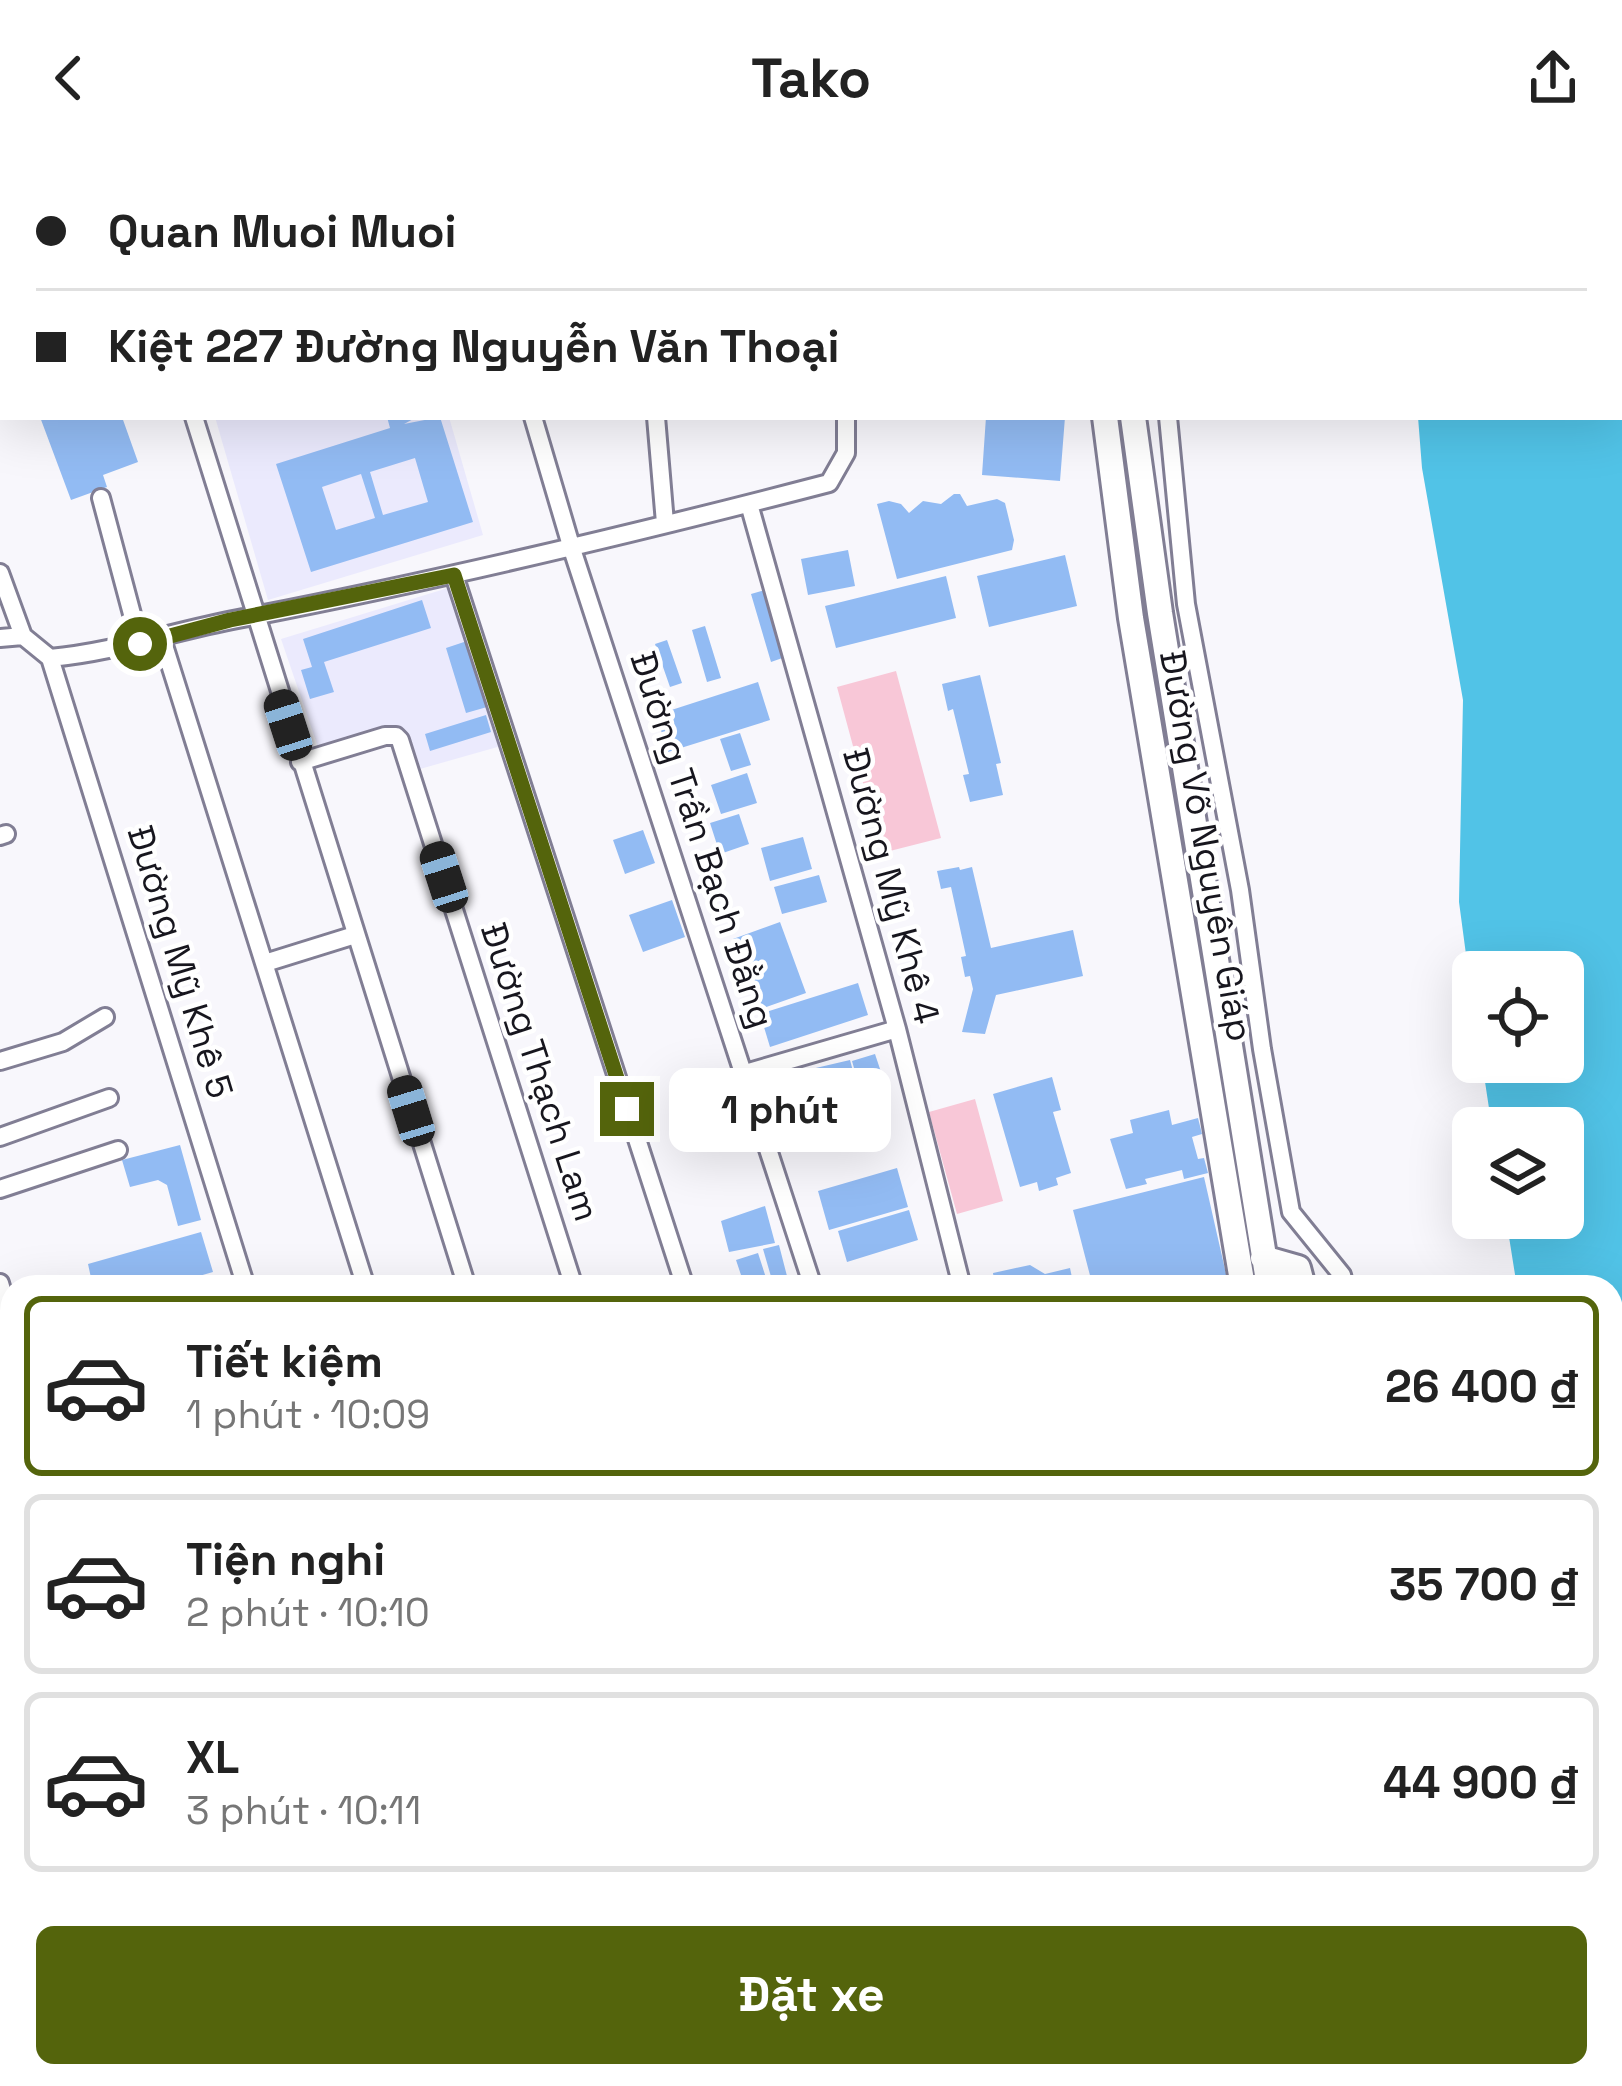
<!DOCTYPE html>
<html lang="vi">
<head>
<meta charset="utf-8">
<style>
	:root { --surface:#fff; --page:#f2f2f2; --text:#222; --muted:#767676; --line:#e0e0e0; --accent:#54640c }
	body { margin:0; font-family:"Space Grotesk",sans-serif; background:var(--page); color:var(--text); height:100vh; display:flex; flex-direction:column; font-size:45px; white-space:nowrap }
	* { box-sizing:border-box; margin:0 }
	p { font-size:39px; color:var(--muted) }
	.icon { flex:none; width:66px; height:66px; fill:none; stroke:currentColor; stroke-width:2; stroke-linecap:round; stroke-linejoin:round }
	.map { position:relative; flex:1; overflow:hidden }
	.side { position:absolute; left:0px; top:1119px; width:1623px; height:813px; display:flex; flex-direction:column; background:var(--surface); border-radius:36px 36px 0 0; box-shadow:0 12px 48px #0002 }
	.side>* { flex:none }
	.hud { position:absolute; left:0px; top:0px; width:1623px; height:264px; box-shadow:0 12px 48px #0002; display:grid; align-content:center; height:264px; padding:0 36px; background:var(--surface) }
	.fabs { position:absolute; left:1452px; top:795px; display:grid; gap:24px }
	.fabs a { display:grid; place-items:center; width:132px; height:132px; border-radius:18px; background:var(--surface); box-shadow:0 12px 48px #0002; font-size:60px }
	.end { position:absolute; width:54px; height:54px; margin:-27px; border:15px solid #54640c; background:#fff; box-shadow:0 0 0 6px #fff }
	.from { border-radius:50% }
	.bubble { position:absolute; height:84px; border-radius:18px; background:var(--surface); box-shadow:0 12px 48px #0002; font-size:39px; font-weight:800; line-height:84px; text-align:center }
	.car { position:absolute; width:36px; height:72px; margin:-36px -18px; border-radius:15px; box-shadow:0 0 9px 3px #0007; background:linear-gradient(#222 24%,#8ab4d8 0 40%,#222 0 76%,#8ab4d8 0 86%,#222 0) }
	.hud b { display:flex; align-items:center; gap:42px; height:114px; font-size:45px }
	.hud b+b { border-top:3px solid var(--line) }
	.hud i { width:30px; height:30px; background:var(--text) }
	ul { padding:21px 0 0; list-style:none }
	li { display:flex; align-items:center; gap:36px; height:180px; margin:0 24px 18px; padding:0 12px; border:6px solid var(--line); border-radius:18px }
	li div { flex:1 }
	li b { display:block; font-size:45px }
	li em { font-style:normal; font-weight:800 }
	li.current { border-color:var(--accent) }
	li>.icon { width:108px; height:108px; stroke-width:1.5 }
	.primary-button { display:flex; gap:24px; margin-top:auto; padding:24px 36px }
	.primary-button a { flex:1; height:138px; border-radius:18px; background:var(--accent); color:#fff; font-size:48px; font-weight:800; line-height:138px; text-align:center }
	header { display:flex; justify-content:space-between; align-items:center; height:156px; padding:0 36px; background:var(--surface); font-size:54px; font-weight:800 }
	.map>svg:first-child { display:block }
	.built { fill:#ebeafd }
	.green { fill:#f8c7d7 }
	.water { fill:#51c3e7 }
	.building { fill:#92bbf3; fill-rule:evenodd }
	.lines { fill:none; stroke-linecap:round; stroke-linejoin:round }
	.street-casing { stroke:#817e94; stroke-width:22 }
	.secondary-casing { stroke:#817e94; stroke-width:30 }
	.street { stroke:#fff; stroke-width:16 }
	.secondary { stroke:#fff; stroke-width:24 }
	.route { stroke:#54640c; stroke-width:15 }
	.labels { text-anchor:middle; dominant-baseline:central; stroke-width:9; stroke-linejoin:round; paint-order:stroke }
	.street-label { font-size:36px; fill:#17161e; stroke:#fff }
</style>
</head>
<body>
<header><svg class="icon" aria-label="back" viewBox="0 0 24 24"><path d="M15 5l-7 7 7 7"/></svg>Tako<svg class="icon" aria-label="share" viewBox="0 0 24 24"><path d="M12 15V3M7 8l5-5 5 5M5 13v7h14v-7"/></svg></header>
<div class="map">
<svg width="1622" height="1930" viewBox="0 0 1622 1930">
	<rect width="100%" height="100%" fill="#f8f7fc"/>
	<path class="built" d="M215 261H449L483 379 268 444Z
		M448 432 501 590 420 613 409 581 324 609 281 483Z
		M669 1920H903L906 1930H672Z"/>
	<path class="green" d="M896 515 941 682 882 697 837 531Z
		M975 943 1003 1045 957 1058 929 956Z"/>
	<path class="water" d="M1373 0H1622V1482L1611 1467V1131H1517L1506 1062H1563V972H1492L1482 906H1563V816H1473V851L1459 746 1463 544 1422 312 1418 261H1620V3Z"/>
	<path class="building" d="M40 261H122L138 306 103 319 107 331 71 344Z
		M387 261H417L404 268 440 261 473 366 311 416 276 308 390 272ZM415 302 428 346 383 359 370 316ZM361 318 375 362 336 374 322 331Z
		M986 261H1065L1060 325 982 319Z
		M954 338H960L967 350 997 343 1005 347 1014 384 1012 394 897 423 877 348 889 345 901 348 909 357 923 345 941 348Z
		M848 394 855 430 808 439 801 403Z
		M1065 399 1077 450 989 471 977 420Z
		M946 420 956 462 836 492 825 450Z
		M768 433 788 500 771 506 751 438Z
		M422 444 431 472 324 506 334 536 310 543 301 514 312 511 303 483Z
		M705 470 721 522 707 526 692 474Z
		M667 484 682 527 670 531 655 488Z
		M467 485 487 551 466 557 446 492Z
		M980 519 1001 607 996 608 1003 639 970 646 963 619 969 618 953 553 948 555 942 528Z
		M758 526 770 564 668 596 656 559Z
		M486 559 491 576 430 595 425 578Z
		M740 577 751 609 731 615 720 583Z
		M747 617 757 647 721 658 711 629Z
		M739 658 749 688 720 698 710 667Z
		M643 674 655 707 625 718 613 684Z
		M803 681 812 713 770 725 761 692Z
		M959 711 960 714 972 711 991 792 1073 774 1083 820 996 839 985 878 962 876 973 833 970 820 965 821 961 801 966 800 951 731 941 733 937 715Z
		M819 719 827 746 782 758 774 731Z
		M672 744 685 781 643 796 629 759Z
		M780 766 806 837 758 854 733 783Z
		M858 827 868 859 770 891 760 858Z
		M875 898 882 919 858 926 852 905Z
		M850 904 858 934 819 943 821 951 799 956 790 918Z
		M1052 921 1061 954 1053 956 1071 1017 1056 1022 1058 1029 1039 1035 1037 1026 1020 1031 993 938Z
		M721 943 731 973 694 985 685 955Z
		M1169 954 1172 969 1198 962 1202 978 1192 981 1198 1003 1204 1002 1208 1017 1184 1023 1182 1014 1145 1023 1147 1028 1126 1033 1110 983 1133 977 1130 964Z
		M180 989 201 1064 178 1070 167 1029 158 1024 130 1031 122 1004Z
		M897 1012 908 1051 829 1074 818 1035Z
		M1204 1021 1229 1131H1093L1073 1054Z
		M765 1050 775 1087 729 1096 721 1065Z
		M909 1054 918 1084 847 1106 838 1075Z
		M201 1076 213 1116 161 1131H93L88 1108Z
		M779 1089 787 1120 772 1124 763 1093Z
		M758 1097 768 1128 745 1131 736 1104Z
		M1030 1109 1045 1118 1070 1112 1074 1131H995L993 1117Z
		M948 1122 950 1131H922V1130Z
		M0 1634 12 1670 0 1675Z
		M0 1726 12 1761V1816L0 1819Z
		M487 1920 490 1930H459V1929Z
		M844 1920H877L880 1930H847Z
		M994 1920H1040L1042 1925 1025 1930H997Z
		M1227 1920H1271L1274 1930H1229Z
		M1317 1920H1402L1404 1930H1313L1311 1921Z"/>
	<g class="lines">
		<defs>
			<path id="street" d="M36 0 37 3
				M158 0 159 3
				M274 0 275 3
				M328 0 329 3
				M457 0 458 3
				M614 0 615 3
				M842 0V3
				M1148 0 1149 3
				M194 261 467 1131
				M533 261 572 393 813 1131
				M656 261 665 367
				M1168 261 1186 448 1240 734 1262 893 1291 1056 1342 1119 1345 1131
				M101 342 140 488
				M749 348 897 873 962 1131
				M0 417 23 480
				M454 419 685 1131
				M0 482 23 480 50 502C115 496 174 475 238 463 437 425 633 378 829 327L846 297V261
				M162 483 366 1131
				M50 502 246 1131
				M300 606 385 580H396L400 584 574 1131
				M0 680 6 678
				M265 807 355 779
				M0 905 63 886 105 861
				M742 918 897 873
				M0 981 109 942
				M0 1033 118 994
				M0 1127 12 1168
				M516 1920 519 1930
				M657 1920 660 1930
				M918 1920 921 1930
				M1056 1920 1059 1930
				M1512 1920 1515 1930"/>
			<path id="secondary" d="M1085 0 1086 3
				M1113 0 1114 3
				M1105 261 1131 462 1243 1131
				M1133 261 1160 457 1269 1131
				M1263 1102 1298 1112 1303 1131
				M0 1590 12 1587
				M1462 1920 1464 1930
				M1480 1920 1483 1930"/>
		</defs>
		<use href="#street" class="street-casing"/>
		<use href="#secondary" class="secondary-casing"/>
		<use href="#street" class="street"/>
		<use href="#secondary" class="secondary"/>
	</g>
	<g class="lines">
		<path class="route" d="M140 488 230 464 454 419 627 953"/>
	</g>
	<g class="labels">
		<g class="street-label">
			<text transform="translate(702 684) rotate(72)">Đường Trần Bạch Đằng</text>
			<text transform="translate(1206 690) rotate(80)">Đường Võ Nguyên Giáp</text>
			<text transform="translate(891 730) rotate(75)">Đường Mỹ Khê 4</text>
			<text transform="translate(180 806) rotate(73)">Đường Mỹ Khê 5</text>
			<text transform="translate(540 916) rotate(72)">Đường Thạch Lam</text>
		</g>
	</g>
</svg>
<div class="fabs">
<a><svg class="icon" aria-label="locate" viewBox="0 0 24 24"><circle cx="12" cy="12" r="6"/><path d="M12 2v4M12 18v4M2 12h4M18 12h4"/></svg></a>
<a><svg class="icon" aria-label="layers" viewBox="0 0 24 24"><path d="M12 4l9 5-9 5-9-5zM3 14l9 5 9-5"/></svg></a>
</div>
<i class="end from" style="left:140px;top:488px"></i>
<i class="end" style="left:627px;top:953px"></i>
<div class="bubble" style="left:669px;top:912px;width:222px">1 phút</div>
<i class="car" style="left:288px;top:569px;rotate:342deg"></i>
<i class="car" style="left:444px;top:721px;rotate:342deg"></i>
<i class="car" style="left:411px;top:955px;rotate:343deg"></i>
<div class="hud">
<b><i class="from"></i>Quan Muoi Muoi</b>
<b><i></i>Kiệt 227 Đường Nguyễn Văn Thoại</b>
</div>
<section class="side">
<ul>
<li class="current"><svg class="icon" aria-label="car" viewBox="0 0 24 24"><path d="M5 17H2v-5l4-1 3-4h7l3 4 3 1v5h-3M9 17h6M6 11h13"/><circle cx="7" cy="17" r="2"/><circle cx="17" cy="17" r="2"/></svg><div><b>Tiết kiệm</b><p>1 phút · 10:09</p></div><em>26 400 ₫</em></li>
<li><svg class="icon" aria-label="car" viewBox="0 0 24 24"><path d="M5 17H2v-5l4-1 3-4h7l3 4 3 1v5h-3M9 17h6M6 11h13"/><circle cx="7" cy="17" r="2"/><circle cx="17" cy="17" r="2"/></svg><div><b>Tiện nghi</b><p>2 phút · 10:10</p></div><em>35 700 ₫</em></li>
<li><svg class="icon" aria-label="car" viewBox="0 0 24 24"><path d="M5 17H2v-5l4-1 3-4h7l3 4 3 1v5h-3M9 17h6M6 11h13"/><circle cx="7" cy="17" r="2"/><circle cx="17" cy="17" r="2"/></svg><div><b>XL</b><p>3 phút · 10:11</p></div><em>44 900 ₫</em></li>
</ul>
<div class="primary-button"><a>Đặt xe</a></div>
</section>
</div>
</body>
</html>
